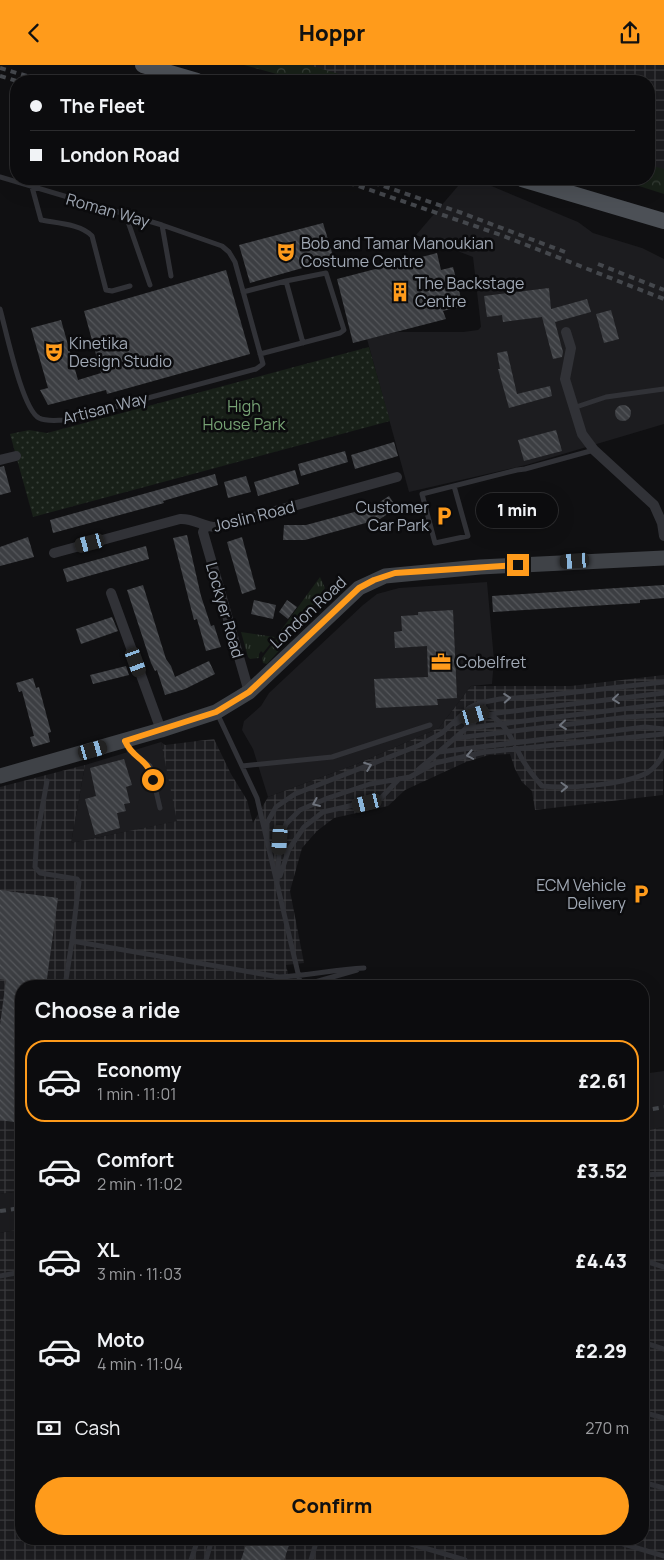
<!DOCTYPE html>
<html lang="en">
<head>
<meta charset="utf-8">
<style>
	:root { --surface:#0c0c0e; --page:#1a1a1c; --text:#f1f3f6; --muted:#9a9b9e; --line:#2c2c2e; --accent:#ff9b1b }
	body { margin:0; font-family:Manrope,sans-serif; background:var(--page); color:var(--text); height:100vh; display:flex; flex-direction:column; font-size:19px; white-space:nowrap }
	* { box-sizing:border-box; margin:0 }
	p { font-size:16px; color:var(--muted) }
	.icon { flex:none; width:28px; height:28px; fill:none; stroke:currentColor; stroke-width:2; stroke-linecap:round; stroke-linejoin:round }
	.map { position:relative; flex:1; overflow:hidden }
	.details { position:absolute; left:15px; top:915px; width:634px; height:565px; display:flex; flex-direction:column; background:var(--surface); border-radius:20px; box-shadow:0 5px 20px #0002,0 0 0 1px var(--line) }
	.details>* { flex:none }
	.top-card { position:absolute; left:10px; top:10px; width:645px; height:110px; border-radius:20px; box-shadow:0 5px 20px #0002,0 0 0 1px var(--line); display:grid; align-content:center; height:110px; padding:0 20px; background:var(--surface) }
	.end { position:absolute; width:22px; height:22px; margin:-11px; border:6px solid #ff9b1b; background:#111; box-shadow:0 0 0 2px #111 }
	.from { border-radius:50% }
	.bubble { position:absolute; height:35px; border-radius:18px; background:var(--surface); box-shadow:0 5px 20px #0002,0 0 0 1px var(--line); font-size:16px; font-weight:800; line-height:35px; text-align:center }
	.car { position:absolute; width:15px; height:30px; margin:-15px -8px; border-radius:6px; box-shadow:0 0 4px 1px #0007; background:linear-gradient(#222 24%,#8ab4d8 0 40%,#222 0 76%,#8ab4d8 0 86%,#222 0) }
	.top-card b { display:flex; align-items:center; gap:18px; height:48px; font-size:19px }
	.top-card b+b { border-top:1px solid var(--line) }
	.top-card i { width:12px; height:12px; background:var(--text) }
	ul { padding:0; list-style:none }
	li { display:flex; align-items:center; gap:15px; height:82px; margin:0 10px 8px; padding:0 10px; border:2px solid transparent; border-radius:20px }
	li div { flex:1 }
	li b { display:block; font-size:19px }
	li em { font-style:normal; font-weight:800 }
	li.current { border-color:var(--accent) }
	li>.icon { width:45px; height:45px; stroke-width:1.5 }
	h2 { padding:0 20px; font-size:22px; line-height:60px }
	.pay { display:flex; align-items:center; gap:12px; height:55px; padding:0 20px; font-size:19px }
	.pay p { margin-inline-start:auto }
	.primary-button { display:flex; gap:10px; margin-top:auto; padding:10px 20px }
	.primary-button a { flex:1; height:58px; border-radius:30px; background:var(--accent); color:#111; font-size:20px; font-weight:800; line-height:58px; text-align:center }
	header { display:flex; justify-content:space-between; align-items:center; height:65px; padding:0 20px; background:var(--accent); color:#111; font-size:22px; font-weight:800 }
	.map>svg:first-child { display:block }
	.built { fill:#1c1c1f }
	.industrial { fill:url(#industrial-grid) }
	.grass { fill:url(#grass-tufts) }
	.forest { fill:url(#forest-crowns) }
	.park { fill:url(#park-dots) }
	.garden { fill:#182018 }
	.building { fill:url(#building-back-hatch) }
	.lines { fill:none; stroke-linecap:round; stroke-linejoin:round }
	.lane { stroke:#313237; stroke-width:5 }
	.street { stroke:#313237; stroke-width:10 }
	.secondary { stroke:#3f4247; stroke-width:15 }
	.primary { stroke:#4c5056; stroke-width:16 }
	.rail { stroke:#44474c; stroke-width:4; stroke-dasharray:6 5; stroke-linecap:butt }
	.oneway { stroke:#6e737c }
	.route { stroke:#ff9b1b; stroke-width:6 }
	.labels { text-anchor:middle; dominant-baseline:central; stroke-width:5; stroke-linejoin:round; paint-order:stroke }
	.street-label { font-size:16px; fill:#a0a8b4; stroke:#0b0b0d }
	.poi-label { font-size:16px; fill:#a0a8b4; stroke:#0b0b0d; text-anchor:start }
	.park-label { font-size:16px; fill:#76a274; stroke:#0b0b0d }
</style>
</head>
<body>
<header><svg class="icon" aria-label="back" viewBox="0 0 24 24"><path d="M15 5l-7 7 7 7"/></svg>Hoppr<svg class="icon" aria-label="share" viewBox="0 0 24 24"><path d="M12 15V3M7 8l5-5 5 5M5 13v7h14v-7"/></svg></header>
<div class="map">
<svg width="664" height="1495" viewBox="0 0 664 1495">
	<defs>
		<pattern id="industrial-grid" width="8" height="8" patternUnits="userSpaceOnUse" patternTransform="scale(1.25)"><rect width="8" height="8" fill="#1c1c1f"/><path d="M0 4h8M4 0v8" fill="none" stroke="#3a3a3d"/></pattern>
		<pattern id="grass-tufts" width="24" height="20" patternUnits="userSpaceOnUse" patternTransform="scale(1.25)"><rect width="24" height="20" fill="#182018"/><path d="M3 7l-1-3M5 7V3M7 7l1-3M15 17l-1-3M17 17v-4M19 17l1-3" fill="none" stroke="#363e37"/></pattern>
		<pattern id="forest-crowns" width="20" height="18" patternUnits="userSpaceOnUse" patternTransform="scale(1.25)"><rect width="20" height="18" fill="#182018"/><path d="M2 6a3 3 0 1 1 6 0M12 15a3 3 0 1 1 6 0" fill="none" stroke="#363e37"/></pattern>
		<pattern id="park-dots" width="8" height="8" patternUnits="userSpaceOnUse" patternTransform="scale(1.25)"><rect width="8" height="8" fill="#182018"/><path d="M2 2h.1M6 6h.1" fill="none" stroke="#363e37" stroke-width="1.8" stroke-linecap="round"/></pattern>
		<pattern id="building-back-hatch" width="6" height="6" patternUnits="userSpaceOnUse" patternTransform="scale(1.25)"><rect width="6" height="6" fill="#3c3e42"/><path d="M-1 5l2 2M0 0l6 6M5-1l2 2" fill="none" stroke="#55575b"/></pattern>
	</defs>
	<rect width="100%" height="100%" fill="#101012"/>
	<path class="built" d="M464 114 489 120 578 157 593 168 642 183 664 194V359L526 400 409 427 367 274 397 267H463L478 265 481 262 473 192 416 170Z
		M487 517 494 595 492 619 471 621 439 663 357 699 268 732 253 684 242 665 244 656 261 641 269 628 363 540 377 529 399 523Z
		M161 677 178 756 71 778 85 700Z
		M664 1006V1062L643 1066 642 1009Z
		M21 1126V1164L0 1168V1129Z"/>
	<path class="industrial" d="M293 0H664V115L649 110V16H346Z
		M664 610 663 730 535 745 532 726 522 717 515 704 510 689 489 690 466 697 405 725 388 741 334 753 317 766 302 783 290 826 304 898 286 900 291 921H21V1126L0 1129V722L85 700 71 778 177 756 161 677 165 680 214 674 231 709 247 735 253 758 268 732 357 699 439 663 471 621H571Z
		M664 1062V1495H0V1168L21 1164V1474H642L643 1066Z"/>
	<path class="grass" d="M320 512 325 523 319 531 318 537 287 575 279 568Z
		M241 567 275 572 269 576 271 578 263 588 261 586 259 589V593L250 594 248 592Z
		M277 573 285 579 267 599 263 598 262 593Z"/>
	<path class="forest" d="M244 0H308L364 16H302Z
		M649 100 664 104V129L617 114H649Z"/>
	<path class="park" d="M369 282 390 356 33 452 10 369 29 365 47 368Z"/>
	<path class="garden" d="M249 344 255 364 224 374 217 354Z"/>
	<path class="building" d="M323 158 334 194 250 218 239 180Z
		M437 188 441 205 453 202 463 241 443 246 446 254 353 278 337 214Z
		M226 205 250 289 107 329 106 325 48 340 40 325 48 323 31 263 61 255 78 315 101 308 84 246Z
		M549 223 551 244 587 234 591 247 555 257 563 287 562 292 553 294 542 252 503 257 502 250 487 252 484 231Z
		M611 245 619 274 604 278 596 249Z
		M507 286 517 329 550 321 552 331 509 343 498 304H500L497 288Z
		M615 348a8 8 0 1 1 16 0a8 8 0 1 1-16 0Z
		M556 365 562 386 524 396 518 375Z
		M394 377 398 391 355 404 351 390Z
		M345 386 348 397 301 411 298 399Z
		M4 401 11 427 0 430V402Z
		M295 405 299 419 258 431 254 417Z
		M215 409 218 420 163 436 164 438 53 468 50 455Z
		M246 411 251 427 228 433 224 417Z
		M389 431 397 443 380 454 305 475H283L284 460H306L362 445 363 448Z
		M187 470 201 531 211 561 214 560 221 582 206 586 197 554 194 555 173 473Z
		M28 472 34 492 0 501V482Z
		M242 472 256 524 242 529 227 477Z
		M146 481 149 494 67 517 63 504Z
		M143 520 166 594 171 601 175 612 209 596 215 609 185 624 165 630 157 605 155 606 151 598 127 525Z
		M664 520V533L640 535V538L493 547 492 531Z
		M254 535 276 540 273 554 251 549Z
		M287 535 297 542 288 554 279 547Z
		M453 545 457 633 437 634 438 640 376 643 374 614 428 612 427 581 395 583 394 567 402 566 401 551 418 550V547Z
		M112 552 118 566 81 579 76 564Z
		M126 601 129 610 93 619 90 610Z
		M33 613 36 623 39 622 51 667 48 668 50 677 33 682 30 672 34 671 22 626 19 627 16 618Z
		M124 694 132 720 126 722 130 738 124 739 126 746 117 748 120 763 95 770 85 734 96 731 90 703Z
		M0 825 58 833 46 921H21V1058L0 1055V960L6 915 0 914Z
		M248 1474H291L284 1495H241Z"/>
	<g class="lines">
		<path class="lane" d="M0 112 162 160 222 181 229 187 235 197 263 299 256 304 66 355C57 355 47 357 39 353 22 344 6 265 0 244
			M32 122 41 155C56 158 81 159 92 171L106 225 112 226 130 221
			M126 151 150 220
			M162 160 171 211
			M243 227 286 216 303 278
			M260 289 340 268 344 265 326 208 286 216
			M573 343 606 332 664 324
			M454 421 468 471 435 478 422 429 517 405 525 404 594 385
			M217 648 257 733 301 921
			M455 659 466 653 485 647C506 657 511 673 521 692 527 703 534 712 542 721 568 724 623 720 647 708 654 704 661 695 664 687
			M468 663 664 639
			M457 673 628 652 664 650
			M125 676 129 685 150 701 160 743
			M439 687 645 662 664 664
			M242 701 332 692 430 660
			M418 705 478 653 497 648 664 628
			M47 716 37 771 35 802 40 808 77 814 79 817 72 876
			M267 774V758L276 742 295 729 420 680 442 668 469 643 479 638 500 634 541 631 664 617
			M280 811 289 784 304 762 323 747 380 734 399 714
			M277 819 280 775 286 759 300 745 328 733 370 719 410 712 435 698 485 687 664 669
			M65 921 72 876 279 912C308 911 335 904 364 903
			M301 921 357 905
			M642 1110 664 1109
			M642 1195 664 1202
			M0 1211 21 1207
			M642 1277 664 1284
			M642 1347 664 1353
			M642 1417 664 1423
			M394 1474 465 1495
			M607 1474 664 1491
			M191 1495 198 1474
			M206 1495 212 1474
			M311 1495 317 1474"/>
		<path class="street" d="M566 267 571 283 565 314 582 369 594 385 654 440 662 458 664 471
			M0 395 16 391
			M205 462 203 467 249 627
			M54 488 180 454C195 453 204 463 218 462L397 412
			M111 528 161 665"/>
		<path class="secondary" d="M0 711 161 665 216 647 249 627 359 523 385 511 480 502 664 493"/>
		<path class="primary" d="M143 0 197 16
			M522 114 664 156"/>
		<path class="rail" d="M0 3 44 16
			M0 11 17 16
			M338 114 501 170 664 234
			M363 114 462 148 565 187
			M598 199 664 225
			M642 1046 664 1042
			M0 1146 21 1143"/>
	</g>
	<defs><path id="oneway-chevron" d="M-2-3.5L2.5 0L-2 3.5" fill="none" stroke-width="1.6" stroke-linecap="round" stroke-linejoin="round" transform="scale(1.25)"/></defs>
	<g class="oneway">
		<use href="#oneway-chevron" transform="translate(507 633) rotate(-4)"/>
		<use href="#oneway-chevron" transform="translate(616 634) rotate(174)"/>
		<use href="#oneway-chevron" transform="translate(563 660) rotate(174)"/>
		<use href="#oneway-chevron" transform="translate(470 690) rotate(169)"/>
		<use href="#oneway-chevron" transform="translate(368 701) rotate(-21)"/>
		<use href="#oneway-chevron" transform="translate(564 722) rotate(-2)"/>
		<use href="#oneway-chevron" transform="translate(316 738) rotate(157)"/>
	</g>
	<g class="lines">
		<path class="route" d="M153 715C147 691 134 696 125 676L216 647 249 627 359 523 374 515 395 508 518 500"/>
	</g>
	<defs>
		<symbol id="theatre-bare" viewBox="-9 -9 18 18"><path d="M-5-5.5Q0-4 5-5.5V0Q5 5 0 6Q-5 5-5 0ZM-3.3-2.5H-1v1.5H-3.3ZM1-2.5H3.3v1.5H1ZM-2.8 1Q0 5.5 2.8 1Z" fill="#ff9b1b" stroke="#0b0b0d" stroke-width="2.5" paint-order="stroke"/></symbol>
		<symbol id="building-bare" viewBox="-9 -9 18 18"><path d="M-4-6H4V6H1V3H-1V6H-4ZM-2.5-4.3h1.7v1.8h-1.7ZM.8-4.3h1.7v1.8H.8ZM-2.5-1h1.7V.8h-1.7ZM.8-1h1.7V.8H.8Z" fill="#ff9b1b" stroke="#0b0b0d" stroke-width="2.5" paint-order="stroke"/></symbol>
		<symbol id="parking-bare" viewBox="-9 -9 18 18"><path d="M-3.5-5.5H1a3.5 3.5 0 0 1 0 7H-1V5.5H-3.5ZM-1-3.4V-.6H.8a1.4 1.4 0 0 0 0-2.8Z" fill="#ff9b1b" stroke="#0b0b0d" stroke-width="2.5" paint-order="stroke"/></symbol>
		<symbol id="office-bare" viewBox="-9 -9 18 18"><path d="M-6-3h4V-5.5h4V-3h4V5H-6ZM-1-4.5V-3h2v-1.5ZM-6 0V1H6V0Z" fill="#ff9b1b" stroke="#0b0b0d" stroke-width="2.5" paint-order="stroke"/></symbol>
	</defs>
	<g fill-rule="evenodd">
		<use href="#theatre-bare" x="272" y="173" width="28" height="28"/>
		<use href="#building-bare" x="386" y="213" width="28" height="28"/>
		<use href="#theatre-bare" x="40" y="273" width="28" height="28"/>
		<use href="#parking-bare" x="430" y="437" width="28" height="28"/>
		<use href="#office-bare" x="427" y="583" width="28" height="28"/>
		<use href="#parking-bare" x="627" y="815" width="28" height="28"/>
	</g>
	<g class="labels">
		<g class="street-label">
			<text transform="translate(108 145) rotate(16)">Roman Way</text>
			<text transform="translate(105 343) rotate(-14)">Artisan Way</text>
			<text transform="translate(254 451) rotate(-14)">Joslin Road</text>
			<text transform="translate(225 545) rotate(74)">Lockyer Road</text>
			<text transform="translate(308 547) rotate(-43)">London Road</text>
		</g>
		<g class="poi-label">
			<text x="301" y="178">Bob and Tamar Manoukian<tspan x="301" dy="18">Costume Centre</tspan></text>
			<text x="415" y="218">The Backstage<tspan x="415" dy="18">Centre</tspan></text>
			<text x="69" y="278">Kinetika<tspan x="69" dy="18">Design Studio</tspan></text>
			<text x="429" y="442" text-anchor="end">Customer<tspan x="429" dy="18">Car Park</tspan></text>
			<text x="456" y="597">Cobelfret</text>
			<text x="626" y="820" text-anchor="end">ECM Vehicle<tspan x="626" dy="18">Delivery</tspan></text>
		</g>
		<g class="park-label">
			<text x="244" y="341">High<tspan x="244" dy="18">House Park</tspan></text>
		</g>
	</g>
</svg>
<i class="end from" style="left:153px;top:715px"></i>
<i class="end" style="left:518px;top:500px"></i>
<div class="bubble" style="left:476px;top:428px;width:82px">1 min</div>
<i class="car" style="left:90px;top:478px;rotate:255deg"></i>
<i class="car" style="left:575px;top:496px;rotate:266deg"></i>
<i class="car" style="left:136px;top:597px;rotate:160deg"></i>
<i class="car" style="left:475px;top:650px;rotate:74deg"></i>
<i class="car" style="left:93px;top:685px;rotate:74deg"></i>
<i class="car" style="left:367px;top:738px;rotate:256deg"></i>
<i class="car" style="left:280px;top:775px;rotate:184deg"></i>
<div class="top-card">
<b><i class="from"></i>The Fleet</b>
<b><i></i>London Road</b>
</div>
<section class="details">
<h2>Choose a ride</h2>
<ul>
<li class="current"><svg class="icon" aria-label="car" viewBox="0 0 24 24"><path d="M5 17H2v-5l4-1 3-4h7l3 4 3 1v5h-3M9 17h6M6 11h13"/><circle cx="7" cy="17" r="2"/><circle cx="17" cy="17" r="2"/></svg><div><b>Economy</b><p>1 min · 11:01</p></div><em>£2.61</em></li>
<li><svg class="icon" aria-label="car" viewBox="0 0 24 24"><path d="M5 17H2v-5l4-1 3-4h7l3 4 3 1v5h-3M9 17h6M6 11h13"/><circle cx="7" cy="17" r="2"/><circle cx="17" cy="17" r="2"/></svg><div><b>Comfort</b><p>2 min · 11:02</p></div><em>£3.52</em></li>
<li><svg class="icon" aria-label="car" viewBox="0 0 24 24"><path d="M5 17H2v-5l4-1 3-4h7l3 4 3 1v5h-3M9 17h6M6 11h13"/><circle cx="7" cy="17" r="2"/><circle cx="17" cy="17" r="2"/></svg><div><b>XL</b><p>3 min · 11:03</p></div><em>£4.43</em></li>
<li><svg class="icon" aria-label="car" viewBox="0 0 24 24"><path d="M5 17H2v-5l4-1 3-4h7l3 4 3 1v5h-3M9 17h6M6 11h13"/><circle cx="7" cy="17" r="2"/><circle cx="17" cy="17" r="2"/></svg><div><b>Moto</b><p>4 min · 11:04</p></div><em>£2.29</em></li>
</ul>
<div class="pay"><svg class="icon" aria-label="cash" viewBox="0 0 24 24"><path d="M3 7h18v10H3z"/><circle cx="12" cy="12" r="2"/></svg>Cash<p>270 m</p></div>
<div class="primary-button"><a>Confirm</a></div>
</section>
</div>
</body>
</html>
